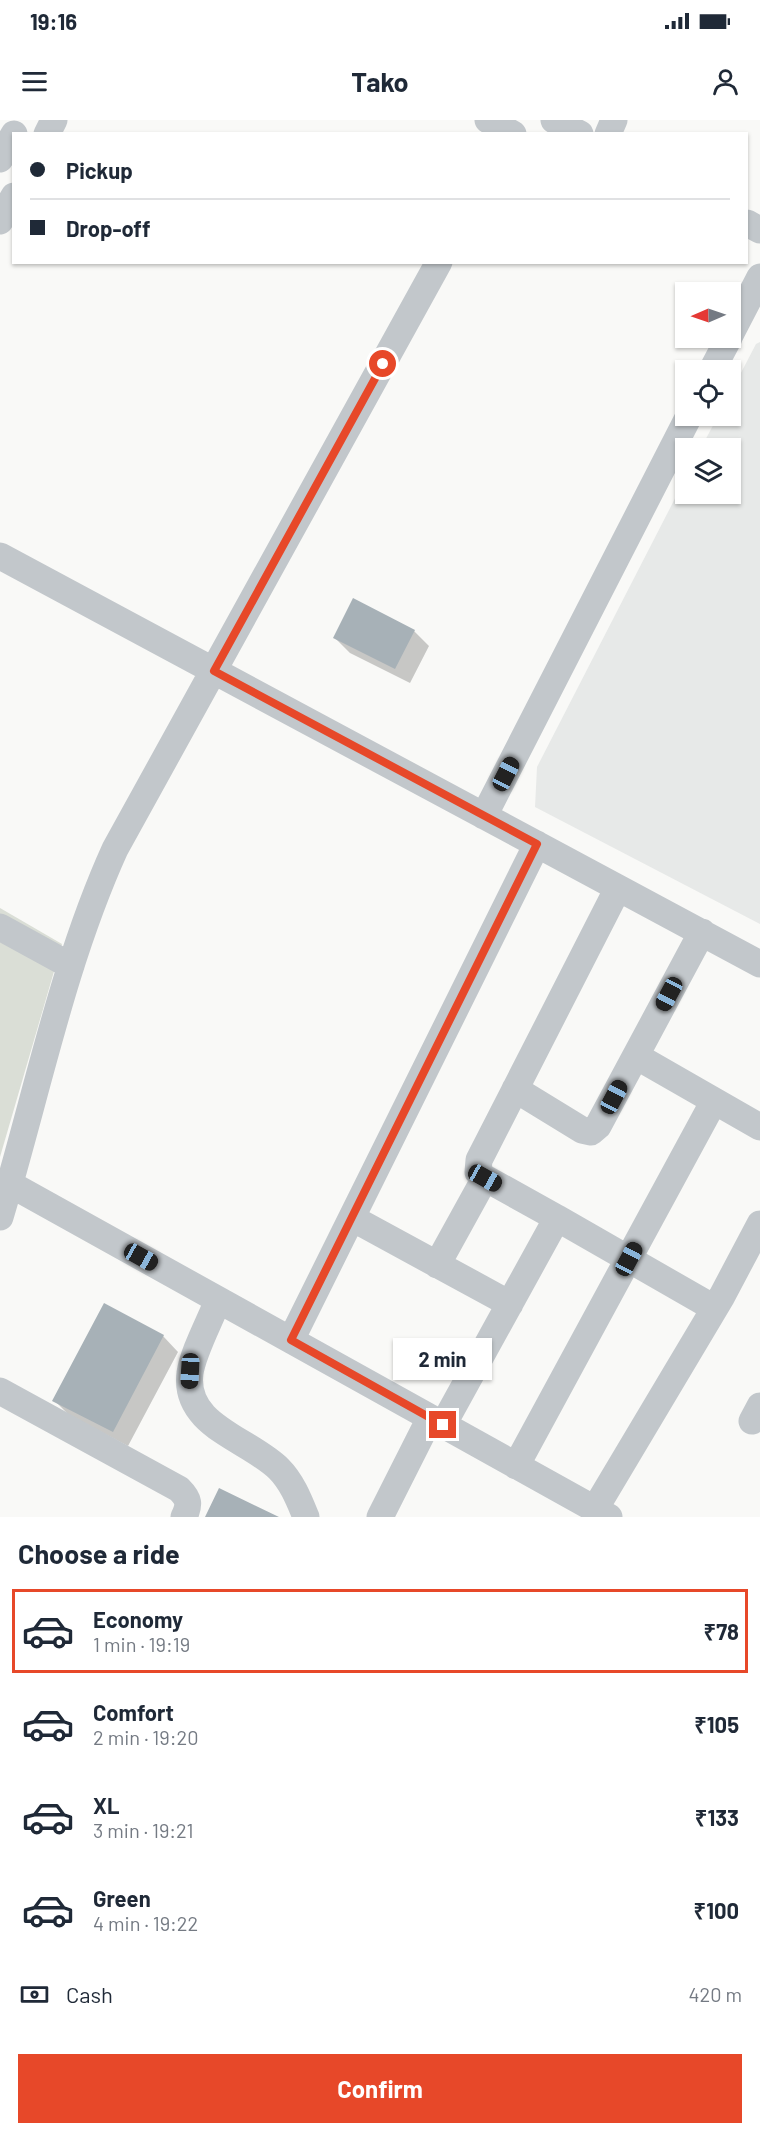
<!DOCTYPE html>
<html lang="en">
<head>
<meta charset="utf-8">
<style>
	:root { --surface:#fff; --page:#f6f6f7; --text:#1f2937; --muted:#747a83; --line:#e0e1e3; --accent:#e74829 }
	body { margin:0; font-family:Barlow,sans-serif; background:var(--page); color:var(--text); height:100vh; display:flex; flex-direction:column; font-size:22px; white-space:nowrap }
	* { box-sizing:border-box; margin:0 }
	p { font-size:20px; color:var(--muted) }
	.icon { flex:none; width:33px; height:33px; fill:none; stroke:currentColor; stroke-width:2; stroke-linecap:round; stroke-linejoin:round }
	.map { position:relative; height:1397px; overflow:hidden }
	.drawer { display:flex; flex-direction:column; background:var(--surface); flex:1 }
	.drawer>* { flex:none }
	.guide { position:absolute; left:12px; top:12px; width:736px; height:132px; border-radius:0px; box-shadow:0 2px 4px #0004; display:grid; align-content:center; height:132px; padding:0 18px; background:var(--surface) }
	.needle { width:39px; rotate:268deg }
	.buttons { position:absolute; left:675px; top:162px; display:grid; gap:12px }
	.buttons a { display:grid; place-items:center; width:66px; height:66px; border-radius:0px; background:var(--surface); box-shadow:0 2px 4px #0004; font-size:30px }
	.end { position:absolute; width:27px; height:27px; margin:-14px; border:8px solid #e74829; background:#fff; box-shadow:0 0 0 3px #fff }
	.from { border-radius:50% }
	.bubble { position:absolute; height:42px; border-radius:0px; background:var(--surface); box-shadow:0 2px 4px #0004; font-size:20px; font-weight:700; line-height:42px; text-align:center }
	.car { position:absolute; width:18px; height:36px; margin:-18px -9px; border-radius:8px; box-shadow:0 0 4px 2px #0007; background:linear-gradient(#222 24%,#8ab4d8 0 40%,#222 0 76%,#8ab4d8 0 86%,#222 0) }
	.guide b { display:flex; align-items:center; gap:21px; height:57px; font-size:22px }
	.guide b+b { border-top:2px solid var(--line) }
	.guide i { width:15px; height:15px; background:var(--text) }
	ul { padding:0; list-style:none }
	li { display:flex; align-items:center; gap:18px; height:84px; margin:0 12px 9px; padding:0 6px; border:3px solid transparent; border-radius:0px }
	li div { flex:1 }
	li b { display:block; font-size:22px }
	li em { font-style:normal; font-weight:700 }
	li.on { border-color:var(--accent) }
	li>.icon { width:54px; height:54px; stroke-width:1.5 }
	h2 { padding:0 18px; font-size:27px; line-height:72px }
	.pay { display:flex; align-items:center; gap:15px; height:66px; padding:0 18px; font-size:22px }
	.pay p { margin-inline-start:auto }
	.button { display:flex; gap:12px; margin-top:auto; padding:12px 18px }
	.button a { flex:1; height:69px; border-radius:0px; background:var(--accent); color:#fff; font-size:24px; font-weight:700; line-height:69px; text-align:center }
	.status { display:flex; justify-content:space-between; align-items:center; height:42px; padding:0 30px; background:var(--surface); direction:ltr }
	.status svg { height:16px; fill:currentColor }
	header { display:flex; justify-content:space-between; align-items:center; height:78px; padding:0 18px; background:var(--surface); font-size:27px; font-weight:700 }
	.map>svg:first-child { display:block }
	.built { fill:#e7e9e8 }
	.green { fill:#daded6 }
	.shadow { fill:#0003 }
	.building { fill:#a7b1b7 }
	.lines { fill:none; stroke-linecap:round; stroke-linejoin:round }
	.minor { stroke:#c2c7cb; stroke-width:27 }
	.route { stroke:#e74829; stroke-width:8 }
</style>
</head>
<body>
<div class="status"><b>19:16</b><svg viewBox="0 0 49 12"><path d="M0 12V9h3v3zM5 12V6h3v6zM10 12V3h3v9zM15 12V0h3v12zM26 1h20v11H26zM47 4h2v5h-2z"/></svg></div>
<header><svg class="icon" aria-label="menu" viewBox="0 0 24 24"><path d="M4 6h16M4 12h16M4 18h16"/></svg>Tako<svg class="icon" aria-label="person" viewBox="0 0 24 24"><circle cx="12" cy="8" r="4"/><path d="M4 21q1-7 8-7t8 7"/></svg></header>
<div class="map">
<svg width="760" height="1397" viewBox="0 0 760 1397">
	<rect width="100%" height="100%" fill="#f9f9f7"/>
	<path class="built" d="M760 222V804L535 687 537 647 685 359 686 374H730V328H701L718 296H730L731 272 756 224Z"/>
	<path class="green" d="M0 788 62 824 0 1037Z"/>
	<path class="shadow" d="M414 511 429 526 410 563 350 533 335 518Z
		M163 1216 178 1232 128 1326 69 1295 54 1280Z"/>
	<path class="building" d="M353 478 415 510 395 549 333 518Z
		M104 1183 164 1215 113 1312 52 1281Z
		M219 1368 279 1397H205Z"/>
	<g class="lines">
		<path class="minor" d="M488 0 513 14
			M554 0 580 14
			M47 14 54 0
			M608 14 614 0
			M0 39 14 14
			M0 101 14 76
			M747 103 760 110
			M730 215 760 157
			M712 250 729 218
			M0 436 760 844
			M484 696 689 296
			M0 807 71 846
			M636 936 760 1007
			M515 969 582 1010 591 1012 598 1006 702 812
			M10 1064 609 1397
			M0 1097C37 974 62 846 115 729L439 142
			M352 1098 510 1184
			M557 1098 714 1188
			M437 1145 485 1058
			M218 1180C210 1201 193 1232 190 1253 183 1306 249 1319 279 1349 292 1362 299 1380 306 1397
			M291 1220 537 724
			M0 1271 179 1369C189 1379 190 1384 184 1397
			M752 1301 760 1286
			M443 1305 557 1098 485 1058 478 1052 479 1040 618 768
			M516 1346 714 981
			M595 1389 722 1176 760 1104
			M380 1397 430 1298"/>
	</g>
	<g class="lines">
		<path class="route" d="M383 244 214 551 537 724 291 1220 443 1305"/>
	</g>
</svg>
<div class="buttons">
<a><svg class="needle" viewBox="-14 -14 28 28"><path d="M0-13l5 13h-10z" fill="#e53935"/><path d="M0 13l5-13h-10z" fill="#747a83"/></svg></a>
<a><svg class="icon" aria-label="locate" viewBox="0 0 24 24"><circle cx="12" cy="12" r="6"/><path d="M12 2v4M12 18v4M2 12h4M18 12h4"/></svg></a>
<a><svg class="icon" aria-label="layers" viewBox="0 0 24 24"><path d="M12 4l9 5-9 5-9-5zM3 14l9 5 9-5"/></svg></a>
</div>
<i class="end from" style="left:383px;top:244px"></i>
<i class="end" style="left:443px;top:1305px"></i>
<div class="bubble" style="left:393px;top:1218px;width:99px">2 min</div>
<i class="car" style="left:506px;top:654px;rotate:27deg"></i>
<i class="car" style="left:669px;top:874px;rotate:208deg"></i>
<i class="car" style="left:614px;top:977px;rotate:28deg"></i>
<i class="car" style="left:485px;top:1058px;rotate:119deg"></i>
<i class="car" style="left:141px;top:1137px;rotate:119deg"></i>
<i class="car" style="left:629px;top:1139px;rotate:28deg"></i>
<i class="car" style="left:190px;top:1251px;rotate:183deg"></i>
<div class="guide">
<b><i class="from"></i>Pickup</b>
<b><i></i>Drop-off</b>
</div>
</div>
<section class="drawer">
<h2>Choose a ride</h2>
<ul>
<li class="on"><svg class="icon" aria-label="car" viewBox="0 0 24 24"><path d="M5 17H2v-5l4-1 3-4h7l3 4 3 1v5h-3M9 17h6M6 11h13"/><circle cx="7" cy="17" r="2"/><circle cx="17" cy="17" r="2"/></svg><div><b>Economy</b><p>1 min · 19:19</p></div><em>₹78</em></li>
<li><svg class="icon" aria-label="car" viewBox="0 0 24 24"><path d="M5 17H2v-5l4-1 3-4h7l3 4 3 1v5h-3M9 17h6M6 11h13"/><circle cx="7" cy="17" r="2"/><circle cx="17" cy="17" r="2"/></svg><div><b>Comfort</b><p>2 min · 19:20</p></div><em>₹105</em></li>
<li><svg class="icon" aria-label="car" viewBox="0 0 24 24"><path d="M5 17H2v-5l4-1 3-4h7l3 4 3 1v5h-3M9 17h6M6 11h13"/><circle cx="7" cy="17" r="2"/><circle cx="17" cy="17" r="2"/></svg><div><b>XL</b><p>3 min · 19:21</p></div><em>₹133</em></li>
<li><svg class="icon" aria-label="car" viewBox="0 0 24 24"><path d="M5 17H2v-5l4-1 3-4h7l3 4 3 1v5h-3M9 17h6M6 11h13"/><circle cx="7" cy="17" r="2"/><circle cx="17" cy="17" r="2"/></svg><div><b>Green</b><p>4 min · 19:22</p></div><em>₹100</em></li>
</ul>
<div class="pay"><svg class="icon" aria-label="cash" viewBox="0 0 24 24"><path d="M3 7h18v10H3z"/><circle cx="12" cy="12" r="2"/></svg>Cash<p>420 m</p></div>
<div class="button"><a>Confirm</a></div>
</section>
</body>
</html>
